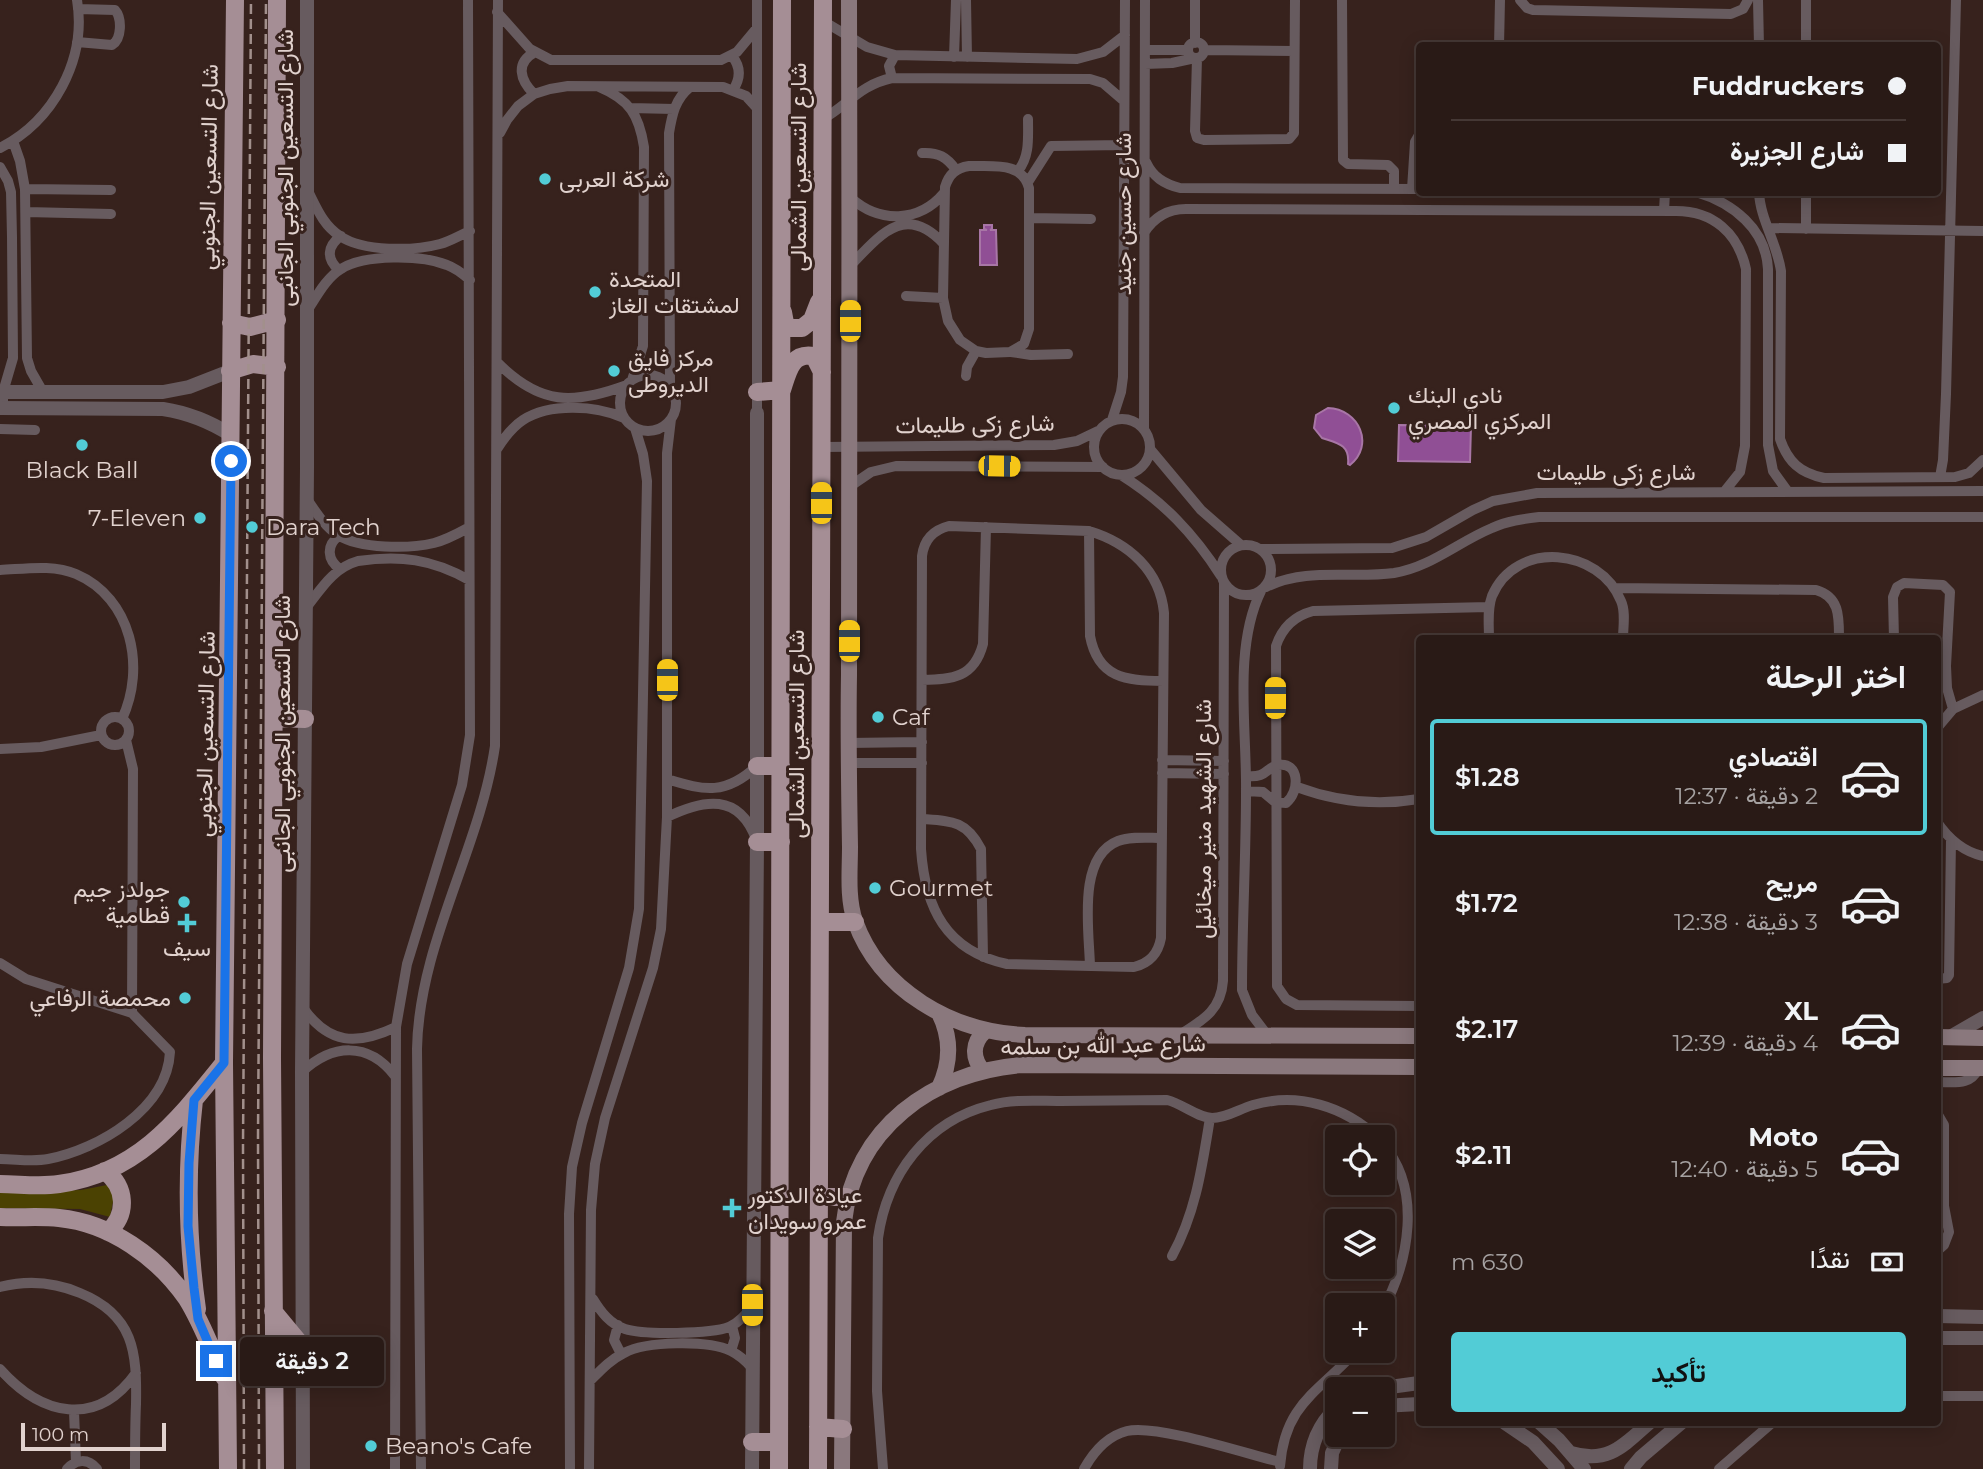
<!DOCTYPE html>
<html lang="ar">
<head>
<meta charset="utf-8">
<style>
	:root { --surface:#291a16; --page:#31231f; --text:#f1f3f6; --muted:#a5a1a1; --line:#453835; --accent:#52ccd6 }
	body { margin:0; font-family:Montserrat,Vazirmatn,sans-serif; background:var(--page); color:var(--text); direction:rtl; height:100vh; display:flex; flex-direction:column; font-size:26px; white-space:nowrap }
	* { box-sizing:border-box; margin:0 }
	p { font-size:23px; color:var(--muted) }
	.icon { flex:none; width:38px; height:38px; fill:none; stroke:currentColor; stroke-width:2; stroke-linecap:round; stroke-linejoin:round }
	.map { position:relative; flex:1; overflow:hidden; direction:ltr }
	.panel { position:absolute; left:1416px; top:635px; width:525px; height:791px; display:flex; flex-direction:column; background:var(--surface); border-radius:7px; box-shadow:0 4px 18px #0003,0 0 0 2px var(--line); direction:rtl }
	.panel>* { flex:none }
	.banner { position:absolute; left:1416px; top:42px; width:525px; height:154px; border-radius:7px; box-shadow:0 4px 18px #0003,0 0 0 2px var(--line); direction:rtl; display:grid; align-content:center; height:154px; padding:0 35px; background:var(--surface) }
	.tools { position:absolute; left:1325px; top:1125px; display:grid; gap:14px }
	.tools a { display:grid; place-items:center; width:70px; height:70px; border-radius:7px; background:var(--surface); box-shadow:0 4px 18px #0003,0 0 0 2px var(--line); font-size:35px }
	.scale { position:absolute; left:21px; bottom:18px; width:145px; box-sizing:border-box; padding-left:7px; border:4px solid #e1d2ce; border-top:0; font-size:19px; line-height:24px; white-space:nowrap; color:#e1d2ce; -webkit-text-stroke:5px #37221d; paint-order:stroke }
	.end { position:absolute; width:32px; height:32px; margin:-16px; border:9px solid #1a73e8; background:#fff; box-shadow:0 0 0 4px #fff }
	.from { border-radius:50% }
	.bubble { position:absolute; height:49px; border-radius:7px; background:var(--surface); box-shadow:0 4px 18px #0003,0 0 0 2px var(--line); font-size:23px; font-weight:600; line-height:49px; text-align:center; direction:rtl }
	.car { position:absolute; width:21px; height:42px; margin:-21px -10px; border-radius:9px; box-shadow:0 0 5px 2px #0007; background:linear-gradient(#f5c518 24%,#345 0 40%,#f5c518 0 76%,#345 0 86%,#f5c518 0) }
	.banner b { display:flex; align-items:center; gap:24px; height:66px; font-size:26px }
	.banner b+b { border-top:2px solid var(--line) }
	.banner i { width:18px; height:18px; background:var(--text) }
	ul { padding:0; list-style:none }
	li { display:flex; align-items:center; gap:21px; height:116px; margin:0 14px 10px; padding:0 21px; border:4px solid transparent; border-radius:7px }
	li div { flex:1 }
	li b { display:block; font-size:26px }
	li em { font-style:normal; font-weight:600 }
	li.on { border-color:var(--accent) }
	li>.icon { width:63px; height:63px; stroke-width:1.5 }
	h2 { padding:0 35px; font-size:32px; line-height:84px }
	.pay { display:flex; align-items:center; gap:18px; height:77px; padding:0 35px; font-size:26px }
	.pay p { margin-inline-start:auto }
	.cta { display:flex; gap:14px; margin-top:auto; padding:14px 35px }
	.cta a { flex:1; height:80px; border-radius:7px; background:var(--accent); color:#111; font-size:28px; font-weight:600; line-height:80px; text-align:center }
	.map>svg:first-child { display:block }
	.green { fill:#4b4202 }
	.water { fill:#904f95; stroke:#a876a6; stroke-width:2 }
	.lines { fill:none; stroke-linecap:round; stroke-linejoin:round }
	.minor { stroke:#675b5f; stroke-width:10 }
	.tertiary { stroke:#675b5f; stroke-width:14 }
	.secondary { stroke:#8a787d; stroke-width:16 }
	.primary { stroke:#a58e95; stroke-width:18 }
	.rail { stroke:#a2908c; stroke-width:2.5; stroke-dasharray:10 5; stroke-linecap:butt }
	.route { stroke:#1a73e8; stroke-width:9 }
	.poi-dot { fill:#52ccd6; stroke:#37221d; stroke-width:2.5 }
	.labels { text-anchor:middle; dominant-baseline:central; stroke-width:6; stroke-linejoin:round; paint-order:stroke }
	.street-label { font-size:23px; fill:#e1d2ce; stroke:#37221d }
	.poi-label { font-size:23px; fill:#e1d2ce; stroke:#37221d; text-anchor:start }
</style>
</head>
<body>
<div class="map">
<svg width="1983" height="1469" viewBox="0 0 1983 1469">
	<rect width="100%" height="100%" fill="#37221d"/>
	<path class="green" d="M107 1185 114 1196 110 1217 80 1209 0 1208V1193L81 1190Z"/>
	<path class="water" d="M984 225H992V229L990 230H996L997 265H980V230H987L984 229Z
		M1328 408C1359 409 1375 445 1350 465L1348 464C1350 444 1337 443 1322 438L1314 428 1316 415Z
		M1399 425 1471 426 1470 462 1398 461Z"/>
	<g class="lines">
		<path class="minor" d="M966 0 967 57
			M1195 0V43
			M1342 0 1343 160 1348 164 1388 165 1394 171V189
			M1520 0 1527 8 1533 10 1731 14 1743 9 1748 0
			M1758 0 1759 46
			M497 12 530 49 551 60H721L737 52 757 28
			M823 21 867 47 895 55 1077 59 1103 52 1125 35
			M77 42 112 45C122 39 122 18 115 10L78 9
			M1188 50a8 8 0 1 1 16 0a8 8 0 1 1-16 0Z
			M1499 46 1500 0
			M1806 46V0
			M1145 50H1188
			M1204 50 1294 51
			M732 56C741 67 741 78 733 90
			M954 57 956 0
			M1197 58 1195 131 1197 138 1204 140 1289 139 1294 133 1295 0
			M1145 64 1172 63 1195 58
			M892 78 889 66 895 55
			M599 87C630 100 639 115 644 147L643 346 632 380
			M534 94C520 80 515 63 535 52
			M630 108 674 109
			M823 119C849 104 860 85 892 78L1090 79 1103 83 1124 101
			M500 133 507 120 518 106 534 94 550 89 568 86 723 87 746 96 757 108
			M13 141 20 161 25 189 27 358 31 371 43 392
			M0 148C53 121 87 60 77 0
			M922 153C938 152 947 157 956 170
			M1146 162C1153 177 1164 184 1180 188L1419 189
			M969 166C992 167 1022 161 1029 188V329L1024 344 1010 352 986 353 976 351 960 340 948 321 943 298 945 187C949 174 956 168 969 166Z
			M0 167 8 181 11 192 12 237 13 358 3 392V408
			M1018 171C1030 156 1028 138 1028 119
			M1028 182 1051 146 1124 145
			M25 189 111 190
			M1412 189 1415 142 1419 135
			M1696 192C1733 203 1766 229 1768 269V445L1773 471 1788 492
			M1759 192C1760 219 1777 243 1781 271L1780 439C1788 462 1800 473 1824 478L1955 477 1969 473 1983 460
			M309 193C317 209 324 226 340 236 363 252 414 251 440 244 451 241 460 235 470 231
			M851 198C879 223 919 223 944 193
			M1664 211 1665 192
			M26 212 111 214
			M1029 218 1091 219
			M1770 228 1983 231
			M1806 229V192
			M1144 233C1154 217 1167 209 1186 209L1676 211C1713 211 1738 233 1746 269L1745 446 1740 472 1724 492
			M850 266C880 235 905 202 944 244
			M339 270C326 259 327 246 341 236
			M906 296 943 298
			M307 311C317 296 326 278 341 269 364 254 422 255 447 265 456 268 463 274 470 280
			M1011 352 1031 355 1068 354
			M498 363C540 405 573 405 627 385
			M620 403a28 28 0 1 1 56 0a28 28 0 1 1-56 0Z
			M966 376 967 367 976 351
			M670 386 669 133C672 115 675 99 690 87
			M757 413V0
			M1094 447a28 28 0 1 1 56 0a28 28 0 1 1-56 0Z
			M1112 420 1121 392 1123 377 1125 0
			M1144 428 1145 0
			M0 429 35 430
			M822 447 1054 445 1077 441 1098 431
			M497 449C504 438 512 427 523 420 549 403 596 405 624 418
			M1150 449 1201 510 1241 545
			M1121 475C1164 502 1194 534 1221 576
			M1940 477 1943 460 1946 394 1956 0
			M849 487 871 472 896 466 1103 467
			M307 499C316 512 324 526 338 535 360 549 409 549 434 543 446 540 457 534 468 528
			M949 526 1089 531C1129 543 1160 571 1164 613L1161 938C1158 954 1150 963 1134 967L1007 964C946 951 925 908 921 849L922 556C924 540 933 530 949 526Z
			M1089 531 1090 636C1098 678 1126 681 1163 681
			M339 536C326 545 327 560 340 569
			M1221 570a25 25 0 1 1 50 0a25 25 0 1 1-50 0Z
			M1261 549 1392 548 1426 537 1473 510 1493 501 1537 493 1983 491
			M0 570C24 569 53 564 76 574 132 598 146 668 122 719
			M1266 587C1307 567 1350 579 1394 573 1431 567 1458 542 1492 528 1507 521 1523 519 1539 517H1983
			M1615 588 1816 590C1840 597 1839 617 1839 639
			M1261 591C1233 648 1247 729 1246 792 1246 858 1242 924 1242 990L1252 1015 1268 1036
			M306 608C321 589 333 568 358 561 400 555 432 559 469 580
			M1489 639C1489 624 1487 609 1492 596 1516 539 1600 548 1621 601 1626 612 1623 627 1623 639
			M1894 639 1893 597 1897 587 1904 583 1943 585 1950 592 1946 666H1937
			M1946 666 1947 688 1953 709
			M922 680C953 679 974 678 983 644L986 527
			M101 731a14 14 0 1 1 28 0a14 14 0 1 1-28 0Z
			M1937 728 1953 709 1983 695
			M126 740 133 769 132 1013
			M848 743 922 742
			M0 749 41 747 101 735
			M1162 760 1224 761
			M848 763H922
			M1162 773 1224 774
			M1246 776C1268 778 1265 768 1278 765 1300 761 1300 792 1286 803L1275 802 1263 792 1246 791
			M667 779C705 791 726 795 757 766
			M1297 787C1337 802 1377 806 1419 799
			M667 817C704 799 739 793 756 839
			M921 819C951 821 966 820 981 849L983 957
			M1937 822C1948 838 1964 852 1983 856
			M0 963 26 979 132 1013 170 1052C167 1109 99 1149 48 1159 33 1162 16 1159 0 1159
			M1090 966C1089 929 1077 857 1118 841 1131 836 1148 838 1162 838
			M1937 979 1947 978 1949 975 1951 839
			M1419 1006 1297 1005 1286 999 1277 986 1276 646C1282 628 1294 616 1313 611L1489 607
			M303 1008C329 1044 356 1046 396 1027
			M1181 1034C1203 1020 1221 1010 1223 981L1224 583
			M302 1072C332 1044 368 1041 395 1076
			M1937 1082C1955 1082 1970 1086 1979 1068
			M1937 1113 1944 1125V1206L1949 1232 1944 1245 1937 1251
			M1382 1143C1423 1189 1409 1262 1382 1311
			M1172 1256C1196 1212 1202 1167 1210 1118
			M0 1287C27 1280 54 1282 80 1293 134 1315 137 1352 136 1404 135 1426 135 1447 135 1469
			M593 1299C601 1312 610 1324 625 1329 643 1335 711 1334 729 1327 740 1322 746 1314 753 1305
			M618 1325 614 1340 621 1354
			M731 1351 735 1338 732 1326
			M0 1369C41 1415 96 1429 136 1373
			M590 1381C601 1370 610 1360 624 1353 646 1341 708 1340 731 1351 739 1355 746 1361 752 1368
			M1937 1396H1983
			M74 1411 76 1462
			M1280 1466C1285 1403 1319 1392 1356 1351
			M67 1469C76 1459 88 1458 97 1469
			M395 1469 396 1027 407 964 462 785 470 735 468 0
			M421 1469 417 1049C419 943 480 849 495 746L498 0
			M570 1469 569 1214 572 1167 582 1123 629 968 639 909 647 481 643 454 635 428
			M589 1469 591 1210 595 1164 605 1118 653 968 661 929 667 817V453L671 419
			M883 1469 877 1391 878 1238C887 1175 926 1121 991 1105 1013 1099 1037 1101 1060 1101 1096 1101 1131 1100 1167 1100 1183 1104 1196 1117 1212 1118 1227 1118 1239 1109 1253 1105 1298 1092 1344 1106 1378 1138
			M1084 1469C1094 1451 1107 1436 1127 1431 1157 1424 1247 1454 1280 1462
			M1719 1469 1772 1423"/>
		<path class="tertiary" d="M0 392H163L189 387 230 371
			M0 408 163 409C189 413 209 421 231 435
			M1950 1037 1983 1018
			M1937 1316 1983 1317
			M1937 1338H1983
			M1368 1390 1419 1383
			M1382 1406 1419 1404
			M1505 1423 1533 1442 1558 1469
			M1540 1423 1559 1440 1584 1469
			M1571 1453C1608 1464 1623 1446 1649 1423
			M303 1469 302 1072 307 468V0
			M752 1469 757 842V413
			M1310 1469C1310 1444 1319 1424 1337 1407
			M1331 1469 1332 1453 1340 1435
			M1631 1469 1641 1457 1681 1423"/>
		<path class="secondary" d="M849 0C850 225 849 450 849 675 848 732 849 790 850 847 850 870 847 898 855 921 880 991 953 1032 1025 1035L1419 1036
			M1937 1037 1983 1038
			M1937 1068H1983
			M983 1071C972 1058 972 1043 985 1031
			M939 1088C951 1063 952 1039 939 1013
			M842 1469 844 1222C854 1129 932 1072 1022 1065L1419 1067"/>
		<path class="primary" d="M783 312 785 323 790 328H802L812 320 819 302
			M231 323 250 327 277 320
			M230 371 253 364 277 367
			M757 392 782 390C788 372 791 352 814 356L822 372
			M274 718 305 719
			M757 766H781
			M757 842H781
			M820 922H855
			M194 1100C186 1170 187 1239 197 1309
			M105 1171C126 1187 128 1214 108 1232
			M0 1184C19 1184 40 1187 59 1184 138 1173 178 1120 224 1063
			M819 1197H847
			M0 1217C19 1218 40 1216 59 1218 110 1223 158 1257 187 1299 202 1323 212 1351 224 1377
			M273 1311 302 1346
			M818 1427 843 1429
			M752 1442H779
			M228 1469 224 1063 235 0
			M275 1469 272 1058 277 0
			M779 1469 782 0
			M818 1469 823 0"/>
		<path class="rail" d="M244 1469 243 1145 251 0
			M259 1469 258 1136 266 0"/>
	</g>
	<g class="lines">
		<path class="route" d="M216 1361 198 1319 194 1288 188 1226 189 1163 194 1100 224 1063 231 461"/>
	</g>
	<g class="poi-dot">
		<circle cx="545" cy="179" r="7"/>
		<circle cx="595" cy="292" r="7"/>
		<circle cx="614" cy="371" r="7"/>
		<circle cx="1394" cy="408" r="7"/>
		<circle cx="82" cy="445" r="7"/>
		<circle cx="200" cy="518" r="7"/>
		<circle cx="252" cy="527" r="7"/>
		<circle cx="878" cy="717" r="7"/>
		<circle cx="875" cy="888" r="7"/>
		<circle cx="184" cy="902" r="7"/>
		<path d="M183.5 912.5h7v7h7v7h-7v7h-7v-7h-7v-7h7z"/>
		<circle cx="185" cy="998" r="7"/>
		<path d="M728.5 1197.5h7v7h7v7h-7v7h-7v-7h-7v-7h7z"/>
		<circle cx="371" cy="1446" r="7"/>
	</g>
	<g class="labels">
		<g class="street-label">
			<text transform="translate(208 167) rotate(-89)">شارع التسعين الجنوبي</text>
			<text transform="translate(798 167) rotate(-90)">شارع التسعين الشمالى</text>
			<text transform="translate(285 168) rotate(-90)">شارع التسعين الجنوبي الجانبى</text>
			<text transform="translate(1123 214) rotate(-90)">شارع حسين جنيد</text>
			<text transform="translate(975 424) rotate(-1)">شارع زكى طليمات</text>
			<text x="1616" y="472">شارع زكى طليمات</text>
			<text transform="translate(205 734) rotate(-89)">شارع التسعين الجنوبي</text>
			<text transform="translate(282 734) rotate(-90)">شارع التسعين الجنوبي الجانبى</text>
			<text transform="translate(796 734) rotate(-90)">شارع التسعين الشمالى</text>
			<text transform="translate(1203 819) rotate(-90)">شارع الشهيد منير ميخائيل</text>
			<text transform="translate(1103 1045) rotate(-1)">شارع عبد الله بن سلمه</text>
		</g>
		<g class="poi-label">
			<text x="559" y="179">شركة العربى</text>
			<text x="609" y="279">المتحدة<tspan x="609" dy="26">لمشتقات الغاز</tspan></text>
			<text x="628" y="358">مركز فايق<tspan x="628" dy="26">الديروطى</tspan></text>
			<text x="1408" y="395">نادي البنك<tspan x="1408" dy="26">المركزي المصري</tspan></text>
			<text x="82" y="470" text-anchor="middle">Black Ball</text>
			<text x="186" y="518" text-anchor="end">7-Eleven</text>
			<text x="266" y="527">Dara Tech</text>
			<text x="892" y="717">Caf</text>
			<text x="889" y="888">Gourmet</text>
			<text x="170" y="889" text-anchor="end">جولدز جيم<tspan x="170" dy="26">قطامية</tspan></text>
			<text x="187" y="948" text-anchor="middle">سيف</text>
			<text x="171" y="998" text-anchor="end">محمصة الرفاعي</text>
			<text x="748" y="1195">عيادة الدكتور<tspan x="748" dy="26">عمرو سويدان</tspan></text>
			<text x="385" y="1446">Beano's Cafe</text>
		</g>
	</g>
</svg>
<div class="tools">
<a><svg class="icon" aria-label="locate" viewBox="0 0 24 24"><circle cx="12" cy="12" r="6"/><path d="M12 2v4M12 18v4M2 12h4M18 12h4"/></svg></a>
<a><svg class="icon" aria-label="layers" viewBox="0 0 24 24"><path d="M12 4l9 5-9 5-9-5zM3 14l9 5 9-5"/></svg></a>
<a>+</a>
<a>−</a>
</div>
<div class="scale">100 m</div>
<i class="end from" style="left:231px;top:461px"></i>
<i class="end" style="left:216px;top:1361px"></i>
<div class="bubble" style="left:240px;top:1337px;width:144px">2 دقيقة</div>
<i class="car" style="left:850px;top:321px;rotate:0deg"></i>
<i class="car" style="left:999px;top:466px;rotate:91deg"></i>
<i class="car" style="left:821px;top:503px;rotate:0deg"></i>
<i class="car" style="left:849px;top:641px;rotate:0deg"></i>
<i class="car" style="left:667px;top:680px;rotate:0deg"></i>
<i class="car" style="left:1275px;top:698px;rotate:0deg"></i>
<i class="car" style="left:752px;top:1305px;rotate:180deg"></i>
<div class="banner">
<b><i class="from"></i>Fuddruckers</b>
<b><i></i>شارع الجزيرة</b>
</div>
<section class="panel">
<h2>اختر الرحلة</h2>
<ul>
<li class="on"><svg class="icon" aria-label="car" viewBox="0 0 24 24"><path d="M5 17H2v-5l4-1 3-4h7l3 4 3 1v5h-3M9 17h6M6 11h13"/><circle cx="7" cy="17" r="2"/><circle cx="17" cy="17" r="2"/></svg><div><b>اقتصادي</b><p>2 دقيقة · 12:37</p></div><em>$1.28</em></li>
<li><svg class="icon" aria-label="car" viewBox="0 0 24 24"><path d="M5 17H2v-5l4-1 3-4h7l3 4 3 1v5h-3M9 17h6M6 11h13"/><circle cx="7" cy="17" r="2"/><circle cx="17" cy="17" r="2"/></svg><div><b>مريح</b><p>3 دقيقة · 12:38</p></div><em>$1.72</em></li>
<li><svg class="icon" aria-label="car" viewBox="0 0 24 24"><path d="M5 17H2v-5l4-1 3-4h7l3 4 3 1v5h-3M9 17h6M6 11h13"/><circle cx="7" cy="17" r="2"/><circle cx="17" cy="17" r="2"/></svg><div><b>XL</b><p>4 دقيقة · 12:39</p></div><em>$2.17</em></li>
<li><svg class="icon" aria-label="car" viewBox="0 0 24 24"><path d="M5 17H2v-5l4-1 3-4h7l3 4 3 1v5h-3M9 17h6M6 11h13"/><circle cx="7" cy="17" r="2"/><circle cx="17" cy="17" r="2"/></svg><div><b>Moto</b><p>5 دقيقة · 12:40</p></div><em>$2.11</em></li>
</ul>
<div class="pay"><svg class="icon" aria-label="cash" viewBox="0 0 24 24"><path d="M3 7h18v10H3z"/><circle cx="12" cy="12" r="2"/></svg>نقدًا<p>630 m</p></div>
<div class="cta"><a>تأكيد</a></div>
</section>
</div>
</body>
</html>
